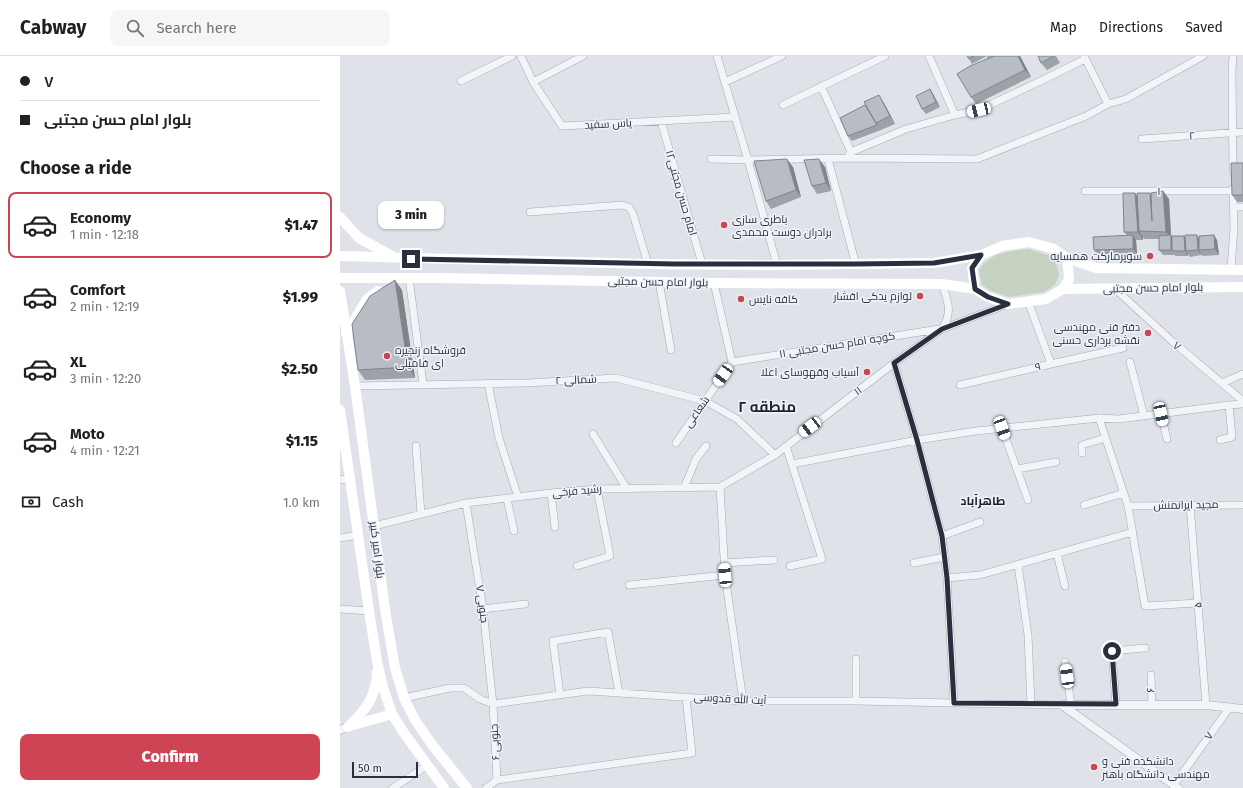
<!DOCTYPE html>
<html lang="en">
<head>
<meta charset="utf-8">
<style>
	:root { --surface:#fff; --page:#f6f6f6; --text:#202124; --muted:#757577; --line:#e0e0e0; --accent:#ce4455 }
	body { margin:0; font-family:"Fira Sans",Cairo,sans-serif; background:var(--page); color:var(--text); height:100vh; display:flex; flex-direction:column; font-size:15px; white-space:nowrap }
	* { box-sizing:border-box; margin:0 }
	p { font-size:13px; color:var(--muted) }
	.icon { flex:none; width:22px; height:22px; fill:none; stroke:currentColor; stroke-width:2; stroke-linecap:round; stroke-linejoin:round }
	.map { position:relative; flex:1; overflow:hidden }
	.panel { display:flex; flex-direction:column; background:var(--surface); width:340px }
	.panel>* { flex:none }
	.guide { display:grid; align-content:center; height:88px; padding:0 20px; background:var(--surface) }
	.scale { position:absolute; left:12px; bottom:10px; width:66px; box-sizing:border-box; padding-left:4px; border:2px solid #283040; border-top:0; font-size:11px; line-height:14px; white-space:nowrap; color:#283040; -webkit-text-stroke:3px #eff2f6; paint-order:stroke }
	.end { position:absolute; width:18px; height:18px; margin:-9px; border:5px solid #283040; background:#fff; box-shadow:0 0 0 2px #fff }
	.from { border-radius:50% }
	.bubble { position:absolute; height:28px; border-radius:8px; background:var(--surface); box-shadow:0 1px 3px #0004; font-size:13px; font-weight:800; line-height:28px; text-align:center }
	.car { position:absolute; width:12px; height:24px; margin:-12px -6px; border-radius:5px; box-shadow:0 0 3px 1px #0007; background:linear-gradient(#fff 24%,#345 0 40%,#fff 0 76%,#345 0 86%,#fff 0) }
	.guide b { display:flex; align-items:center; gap:14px; height:38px; font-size:15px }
	.guide b+b { border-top:1px solid var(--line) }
	.guide i { width:10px; height:10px; background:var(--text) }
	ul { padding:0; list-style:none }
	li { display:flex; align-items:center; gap:12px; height:66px; margin:0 8px 6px; padding:0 12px; border:2px solid transparent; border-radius:8px }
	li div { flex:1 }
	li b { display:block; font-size:15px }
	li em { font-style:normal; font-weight:800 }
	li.selected { border-color:var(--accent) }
	li>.icon { width:36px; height:36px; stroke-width:1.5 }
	h2 { padding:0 20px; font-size:18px; line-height:48px }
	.pay { display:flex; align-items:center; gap:10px; height:44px; padding:0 20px; font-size:15px }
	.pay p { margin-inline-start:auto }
	.primary-button { display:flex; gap:8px; margin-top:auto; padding:8px 20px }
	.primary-button a { flex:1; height:46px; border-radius:8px; background:var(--accent); color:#fff; font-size:16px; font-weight:800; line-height:46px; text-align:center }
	header { display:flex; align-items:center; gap:24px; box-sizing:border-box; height:56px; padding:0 20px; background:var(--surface); border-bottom:1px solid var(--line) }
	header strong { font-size:19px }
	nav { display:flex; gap:22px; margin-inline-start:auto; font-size:14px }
	.search { width:280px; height:36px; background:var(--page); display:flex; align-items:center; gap:10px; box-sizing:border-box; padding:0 14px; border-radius:8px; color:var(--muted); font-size:15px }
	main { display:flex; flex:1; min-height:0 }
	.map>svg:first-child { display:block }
	.green { fill:#c5d2c1 }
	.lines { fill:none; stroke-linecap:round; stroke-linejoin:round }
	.minor-casing { stroke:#a4aab3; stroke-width:8 }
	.tertiary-casing { stroke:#a4aab3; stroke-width:9 }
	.minor { stroke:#f2f4f7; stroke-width:7 }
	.tertiary { stroke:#f2f4f7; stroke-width:8 }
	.secondary { stroke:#fff; stroke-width:10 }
	.wall { fill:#9da2a9 }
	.shaded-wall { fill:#80848a }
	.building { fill:#b7bcc5; stroke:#80848a }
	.route { stroke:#283040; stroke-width:5 }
	.poi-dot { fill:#ce4455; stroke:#eff2f6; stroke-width:1.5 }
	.labels { text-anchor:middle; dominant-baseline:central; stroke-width:3; stroke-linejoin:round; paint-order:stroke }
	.street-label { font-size:11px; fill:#283040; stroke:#eff2f6 }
	.poi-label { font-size:11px; fill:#283040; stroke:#eff2f6; text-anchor:start }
	.neighbourhood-label { font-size:12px; font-weight:bold; fill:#1a2131; stroke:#eff2f6 }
	.district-label { font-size:15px; font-weight:bold; fill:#1a2131; stroke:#eff2f6 }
</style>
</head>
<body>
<header>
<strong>Cabway</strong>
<div class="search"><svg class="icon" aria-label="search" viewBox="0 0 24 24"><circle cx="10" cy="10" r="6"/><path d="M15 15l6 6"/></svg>Search here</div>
<nav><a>Map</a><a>Directions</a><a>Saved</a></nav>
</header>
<main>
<section class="panel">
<div class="guide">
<b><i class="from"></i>۷</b>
<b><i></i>بلوار امام حسن مجتبی</b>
</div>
<h2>Choose a ride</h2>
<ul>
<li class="selected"><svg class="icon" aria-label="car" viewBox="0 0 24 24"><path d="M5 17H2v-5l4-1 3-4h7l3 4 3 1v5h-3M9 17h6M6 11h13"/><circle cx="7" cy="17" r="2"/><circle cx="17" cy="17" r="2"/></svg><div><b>Economy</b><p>1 min · 12:18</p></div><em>$1.47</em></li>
<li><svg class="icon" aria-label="car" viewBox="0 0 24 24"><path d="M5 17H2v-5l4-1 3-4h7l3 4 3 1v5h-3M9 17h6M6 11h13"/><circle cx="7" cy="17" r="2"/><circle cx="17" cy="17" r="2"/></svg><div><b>Comfort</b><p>2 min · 12:19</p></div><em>$1.99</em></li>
<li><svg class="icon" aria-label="car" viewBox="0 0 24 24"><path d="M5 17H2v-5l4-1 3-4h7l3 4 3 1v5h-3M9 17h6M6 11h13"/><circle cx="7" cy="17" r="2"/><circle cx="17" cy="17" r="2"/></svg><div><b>XL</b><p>3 min · 12:20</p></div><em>$2.50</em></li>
<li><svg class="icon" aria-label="car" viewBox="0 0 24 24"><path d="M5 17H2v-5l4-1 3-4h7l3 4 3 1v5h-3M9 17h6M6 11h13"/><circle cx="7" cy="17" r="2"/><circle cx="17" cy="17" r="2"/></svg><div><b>Moto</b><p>4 min · 12:21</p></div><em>$1.15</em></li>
</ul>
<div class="pay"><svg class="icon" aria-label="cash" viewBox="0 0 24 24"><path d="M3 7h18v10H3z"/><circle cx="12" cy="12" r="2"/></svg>Cash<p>1.0 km</p></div>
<div class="primary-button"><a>Confirm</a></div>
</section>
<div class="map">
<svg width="903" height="732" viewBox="0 0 903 732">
	<rect width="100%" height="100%" fill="#dfe3e9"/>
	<path class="green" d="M688 193 711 200 716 206 719 219 715 229 704 236 669 241 651 235 642 229 639 214C652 195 668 196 688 193Z"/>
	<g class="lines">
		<defs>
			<path id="minor" d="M181 0 193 26 222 70 395 61
				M377 0 408 104 437 209
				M589 0 615 59
				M744 0 768 48
				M121 25 172 0
				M193 26 243 0
				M385 26 442 0
				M481 30 511 96
				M443 49 545 0
				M321 65 362 208
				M802 83 903 76
				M507 102 511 96 566 73 615 59 639 54 711 20 745 3
				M371 103 408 104 507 102 637 103 746 60 768 48 786 43 863 0
				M488 103 516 209
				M893 115 892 14 893 0
				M745 135H893
				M894 151H903
				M190 156 282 149 289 151 293 158 308 208
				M891 213 894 172 893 132
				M69 222 83 328
				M319 225 331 294
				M374 227 392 306
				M774 232 832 285 903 345
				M602 273C613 255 608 247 602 228
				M392 306 599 273
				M790 306 804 360
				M554 307 577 384 602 480 607 522 614 647
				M711 308 783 292
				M148 327 159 382 178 441
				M882 327 903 318
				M620 329 711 308 688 245
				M15 330 188 327 276 322 365 345 397 363 435 399
				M821 358 827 383
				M759 362 788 450 805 550 858 547
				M662 372 688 444
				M253 378 287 433
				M880 384 892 381 889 349
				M336 387 392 306
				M76 390 81 458
				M446 390 482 503 450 510
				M742 397V389L765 382
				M452 408 577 384 636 375 759 362 779 363 889 349 903 348
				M677 413 716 406
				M0 424 10 422
				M380 431 385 519 403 645
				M344 432 356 403 366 390
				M211 437 215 471
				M167 443 174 475
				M126 447 143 553 153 648 157 724
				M744 449 784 437
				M850 449 866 649
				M788 450 903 449
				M34 470 126 447 211 437 257 433 380 431 435 399 554 307 602 273 668 248
				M602 480 640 466
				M0 482 18 479
				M717 498 725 530
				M384 507 434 504
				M574 507 604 501
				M678 509 688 579 691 648
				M237 510 270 500 257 433
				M607 522 640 519 793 476
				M289 529 385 519
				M0 553 29 555
				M143 553 185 548
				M725 606 731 649
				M811 619 812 649
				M220 639 213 585 268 576 279 637
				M64 642 110 632H124L140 643 153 648 248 635 403 645H516L722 649
				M516 645V603
				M776 648 772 595 805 592
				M834 729 890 651
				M53 732 88 709
				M146 732 157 724 352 697 346 641"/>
			<path id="tertiary" d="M722 649H866L903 653
				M722 649 838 732
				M0 674 8 671"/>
		</defs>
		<use href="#minor" class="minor-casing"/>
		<use href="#tertiary" class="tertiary-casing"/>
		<use href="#minor" class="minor"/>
		<use href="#tertiary" class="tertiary"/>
		<path class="secondary" d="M0 161 19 182 52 200
			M0 200 308 208 437 209 594 207 641 199
			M727 202 756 212 903 214
			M0 222H98L374 227 602 228 635 233
			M723 233 729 223 727 202 714 193 689 186 662 190 641 199 632 212 635 233 648 241 668 248 706 243 723 233 903 231
			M0 235 15 330 46 560 55 612 64 642 75 664 93 690 127 732
			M6 278 27 243 38 235
			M0 354 29 555 37 605 43 631 52 658 64 677 104 732
			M10 670 52 658
			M8 671C26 654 36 641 37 616"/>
	</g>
	<path class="wall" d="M627 0H680L691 21 636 48 631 41 648 3 647 0 632 8Z
		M698 0H716L720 7 707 14 701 7Z
		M590 33 593 38 600 51 586 58 582 53Z
		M544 47 555 68 541 74 512 85 508 80Z
		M903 107V146H897L892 139Z
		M453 111 461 141 431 153 426 145Z
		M485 111 491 135 477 138 472 130Z
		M823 135 829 143 831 180 832 181 844 180 845 182H859L877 184 879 199 862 200 861 198V199L850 201 848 198V200H835V199H823L819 194V183H804L803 181V184H796L797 198 757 199 754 194 787 179 784 176 797 139H811Z
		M62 234 75 322 25 324 18 314Z"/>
	<path class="shaded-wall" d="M678 0H680L691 21 685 14Z
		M590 33 593 38 600 51 596 46Z
		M539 39 544 47 555 68 550 60Z
		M447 103 453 111 461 141 456 134Z
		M479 103 485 111 491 135 486 127Z
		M823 135 829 143 831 180 835 185 832 195 831 194V183L826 176Z
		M795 137 800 144 799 175 803 181V184L798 176Z
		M810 137 815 144 812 165Z
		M793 179 796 184 797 198 793 193Z
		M857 179 860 185 859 194 861 198V199L858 194Z
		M874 179 877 184 879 199 875 193Z
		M844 180 847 185 846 195 848 198V200L845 195Z
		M55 224 62 234 75 322 68 311Z"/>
	<path class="building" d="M627 0H634L629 3Z
		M654 0H678L685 14 631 41 617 18 630 10Z
		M698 0H714L701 7Z
		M590 33 596 46 582 53 576 40Z
		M539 39 550 60 536 67 524 46Z
		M525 49 537 69 508 80 500 62Z
		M447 103 456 134 426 145 414 105Z
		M479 103 486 127 472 130 464 104Z
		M891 107H903V139H892Z
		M823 135 826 176 799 175 797 137H810L812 165 811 137Z
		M783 137H795L798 176H784Z
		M793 179V193L754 194 753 181Z
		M831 179V194H819V180Z
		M845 179H857L858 194 846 195Z
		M874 179 875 193 859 194V180Z
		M832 180H844L845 195H832Z
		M55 224 68 311 18 314 12 268 30 240Z"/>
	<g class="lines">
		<path class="route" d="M71 203 335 208H516L594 207 641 199 632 212 635 233 648 241 668 248 602 273 554 307 577 384 602 480 607 522 614 647 776 648 772 595"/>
	</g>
	<g class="poi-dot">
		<circle cx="384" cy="169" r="4"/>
		<circle cx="810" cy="200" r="4"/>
		<circle cx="580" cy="240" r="4"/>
		<circle cx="401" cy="243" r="4"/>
		<circle cx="808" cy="277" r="4"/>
		<circle cx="47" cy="300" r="4"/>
		<circle cx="527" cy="316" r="4"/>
		<circle cx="754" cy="711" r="4"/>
	</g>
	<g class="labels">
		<g class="street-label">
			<text transform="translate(268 68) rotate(-3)">یاس سفید</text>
			<text transform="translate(852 80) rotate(-3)">۲</text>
			<text x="819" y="135">۱</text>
			<text transform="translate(341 137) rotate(74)">امام حسن مجتبی۱۲</text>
			<text transform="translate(318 226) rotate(1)">بلوار امام حسن مجتبی</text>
			<text transform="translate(813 232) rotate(-1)">بلوار امام حسن مجتبی</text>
			<text transform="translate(497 289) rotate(-9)">کوچه امام حسن مجتبی ۱۱</text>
			<text transform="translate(837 290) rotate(40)">۷</text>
			<text transform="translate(698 311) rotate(-13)">۹</text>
			<text transform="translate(236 324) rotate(-3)">۲ شمالی</text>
			<text transform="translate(518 335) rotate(-37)">۱۱</text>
			<text transform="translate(357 356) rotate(-55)">شعاعی</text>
			<text transform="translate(237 435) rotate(-5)">رشید فرخی</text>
			<text transform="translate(846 449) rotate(-1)">مجید ایرانمنش</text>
			<text transform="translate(37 494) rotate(83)">بلوار امیر کبیر</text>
			<text transform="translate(142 548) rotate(82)">۷ جنوبی</text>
			<text transform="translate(858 549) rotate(-94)">۵</text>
			<text transform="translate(811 634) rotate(-92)">۶</text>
			<text transform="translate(390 643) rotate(3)">آیت الله قدوسی</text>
			<text transform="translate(869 680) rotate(-54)">۷</text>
			<text transform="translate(155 686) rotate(-93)">۶ جنوبی</text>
		</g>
		<g class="poi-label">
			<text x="392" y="163">باطری سازی<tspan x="392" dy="13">برادران دوست محمدی</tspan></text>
			<text x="802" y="200" text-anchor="end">سوپرمارکت همسایه</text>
			<text x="572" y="240" text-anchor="end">لوازم یدکی افشار</text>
			<text x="409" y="243">کافه نایس</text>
			<text x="800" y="271" text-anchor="end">دفتر فنی مهندسی<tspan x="800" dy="13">نقشه برداری حسنی</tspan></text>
			<text x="55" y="294">فروشگاه زنجیره<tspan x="55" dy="13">ای فامیلی</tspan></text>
			<text x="519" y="316" text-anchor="end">آسیاب وقهوسای اعلا</text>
			<text x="762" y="705">دانشکده فنی و<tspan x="762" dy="13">مهندسی دانشگاه باهنر</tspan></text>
		</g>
		<g class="neighbourhood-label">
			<text x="643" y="445">طاهرآباد</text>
		</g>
		<g class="district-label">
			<text x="427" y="351">منطقه ۲</text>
		</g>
	</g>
</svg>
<div class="scale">50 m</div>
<i class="end from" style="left:772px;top:595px"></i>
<i class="end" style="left:71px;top:203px"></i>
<div class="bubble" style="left:38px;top:145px;width:66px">3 min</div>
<i class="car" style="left:639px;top:54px;rotate:257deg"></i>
<i class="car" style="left:383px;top:319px;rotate:215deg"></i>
<i class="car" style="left:821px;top:358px;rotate:168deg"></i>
<i class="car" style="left:470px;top:371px;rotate:233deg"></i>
<i class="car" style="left:662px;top:372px;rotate:160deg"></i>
<i class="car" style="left:385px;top:519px;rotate:355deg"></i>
<i class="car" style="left:727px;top:620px;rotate:352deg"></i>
</div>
</main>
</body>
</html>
